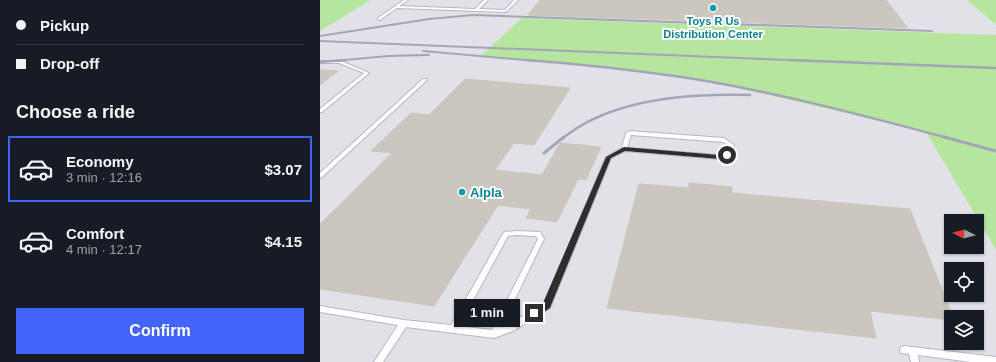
<!DOCTYPE html>
<html lang="en">
<head>
<meta charset="utf-8">
<style>
	:root { --surface:#171b24; --page:#242831; --text:#f1f3f6; --muted:#9ea1a6; --line:#363941; --accent:#4264fb }
	body { margin:0; font-family:Helvetica,sans-serif; background:var(--page); color:var(--text); height:100vh; display:flex; flex-direction:column; font-size:15px; white-space:nowrap }
	* { box-sizing:border-box; margin:0 }
	p { font-size:13px; color:var(--muted) }
	.icon { flex:none; width:22px; height:22px; fill:none; stroke:currentColor; stroke-width:2; stroke-linecap:round; stroke-linejoin:round }
	.map { position:relative; flex:1; overflow:hidden }
	.sheet { display:flex; flex-direction:column; background:var(--surface); width:320px }
	.sheet>* { flex:none }
	.hud { display:grid; align-content:center; height:88px; padding:0 16px; background:var(--surface) }
	.needle { width:26px; rotate:276deg }
	.controls { position:absolute; left:624px; top:214px; display:grid; gap:8px }
	.controls a { display:grid; place-items:center; width:40px; height:40px; border-radius:0px; background:var(--surface); box-shadow:0 1px 3px #0004; font-size:20px }
	.end { position:absolute; width:18px; height:18px; margin:-9px; border:5px solid #2e2e2e; background:#fff; box-shadow:0 0 0 2px #fff }
	.from { border-radius:50% }
	.bubble { position:absolute; height:28px; border-radius:0px; background:var(--surface); box-shadow:0 1px 3px #0004; font-size:13px; font-weight:800; line-height:28px; text-align:center }
	.hud b { display:flex; align-items:center; gap:14px; height:38px; font-size:15px }
	.hud b+b { border-top:1px solid var(--line) }
	.hud i { width:10px; height:10px; background:var(--text) }
	ul { padding:0; list-style:none }
	li { display:flex; align-items:center; gap:12px; height:66px; margin:0 8px 6px; padding:0 8px; border:2px solid transparent; border-radius:0px }
	li div { flex:1 }
	li b { display:block; font-size:15px }
	li em { font-style:normal; font-weight:800 }
	li.on { border-color:var(--accent) }
	li>.icon { width:36px; height:36px; stroke-width:1.5 }
	h2 { padding:0 16px; font-size:18px; line-height:48px }
	.cta { display:flex; gap:8px; margin-top:auto; padding:8px 16px }
	.cta a { flex:1; height:46px; border-radius:0px; background:var(--accent); color:#fff; font-size:16px; font-weight:800; line-height:46px; text-align:center }
	main { display:flex; flex:1; min-height:0 }
	.map>svg:first-child { display:block }
	.industrial { fill:#e3e1e8; fill-rule:evenodd }
	.green { fill:#b6e59e }
	.building { fill:#cbc7bf; stroke:#cbc5ba }
	.lines { fill:none; stroke-linecap:round; stroke-linejoin:round }
	.lane-casing { stroke:#b4b7c1; stroke-width:2 }
	.lane { fill:#fff; fill-rule:evenodd }
	.rail-far2 { stroke:#a3a6b8; stroke-width:2 }
	.rail-far1 { stroke:#a3a6b8; stroke-width:2.5 }
	.rail { stroke:#a3a6b8; stroke-width:3 }
	.route { fill:#2e2e2e }
	.culture-dot { fill:#0f9aa8; stroke:#fff; stroke-width:1.5 }
	.labels { text-anchor:middle; dominant-baseline:central; stroke-width:4; stroke-linejoin:round; paint-order:stroke }
	.far-culture-label { font-size:11px; font-weight:bold; fill:#0d838f; stroke:#fff }
	.culture-label { font-size:13px; font-weight:bold; fill:#0d838f; stroke:#fff; text-anchor:start }
</style>
</head>
<body>
<main>
<section class="sheet">
<div class="hud">
<b><i class="from"></i>Pickup</b>
<b><i></i>Drop-off</b>
</div>
<h2>Choose a ride</h2>
<ul>
<li class="on"><svg class="icon" aria-label="car" viewBox="0 0 24 24"><path d="M5 17H2v-5l4-1 3-4h7l3 4 3 1v5h-3M9 17h6M6 11h13"/><circle cx="7" cy="17" r="2"/><circle cx="17" cy="17" r="2"/></svg><div><b>Economy</b><p>3 min · 12:16</p></div><em>$3.07</em></li>
<li><svg class="icon" aria-label="car" viewBox="0 0 24 24"><path d="M5 17H2v-5l4-1 3-4h7l3 4 3 1v5h-3M9 17h6M6 11h13"/><circle cx="7" cy="17" r="2"/><circle cx="17" cy="17" r="2"/></svg><div><b>Comfort</b><p>4 min · 12:17</p></div><em>$4.15</em></li>
</ul>
<div class="cta"><a>Confirm</a></div>
</section>
<div class="map">
<svg width="676" height="362" viewBox="0 0 676 362">
	<rect width="100%" height="100%" fill="#efe9e1"/>
	<path class="industrial" d="M51 0H647L676 25V35L161 55 291 68 401 84 606 132 676 250V362H0V31ZM631 221H657V247H631ZM631 269H657V295H631ZM631 317H657V343H631Z"/>
	<path class="green" d="M0 0H51L0 31Z
		M647 0H676V25Z
		M202 18 676 35V250L606 132 401 84 291 68 161 56Z"/>
	<path class="building" d="M220 0H566L588 28 208 15Z
		M0 70 18 71 0 85Z
		M145 79 250 88 214 145 194 143 175 170 222 175 240 143 281 147 266 180 258 179 237 222 206 218 211 209 178 205 114 306 0 289V224L72 153 51 151 91 113 109 115Z
		M369 183 412 187V193L590 209 633 317H631V320L550 311 556 338 287 308 319 184 369 188Z"/>
	<g class="lines">
		<defs>
			<path id="lane" d="M84 0H88L79 6 155 9 164 0H168L159 9 185 10 194 0H198L186 12 77 8 60 20H58V18Z
				M0 61H21L49 73 2 112H0V109L44 73 19 63H0Z
				M103 79H107V80L2 177 0 178V173Z
				M309 131 404 138 414 145 409 156 399 159 305 151 291 158 230 308 193 331 174 338 86 327 63 362H54L78 325 0 312V306L84 320 131 325 184 232 196 231 220 232 224 239 181 328 187 325 224 304 286 157 302 148 306 133ZM311 135 403 142 408 145 405 154 399 155 307 148ZM196 235 216 236 218 239 172 330 139 326 188 236Z
				M584 346 676 357V362H651L598 355 599 362H591L589 354 581 353 580 350 581 347Z"/>
		</defs>
		<use href="#lane" class="lane-casing"/>
		<use href="#lane" class="lane"/>
		<path class="rail-far2" d="M0 36 109 19 153 15 612 31
			M0 41 494 61
			M103 51 217 61
			M14 61 68 56 109 55"/>
		<path class="rail-far1" d="M206 60C260 64 314 70 368 78 456 92 542 115 628 138
			M469 60 676 68
			M0 62 26 60
			M243 138C292 98 369 93 430 95"/>
		<path class="rail" d="M624 137 676 151
			M224 153 244 137"/>
	</g>
	<path class="route" d="M304 147 399 155 407 153 410 155 399 159 305 151 291 158 230 308 218 316H211V310L223 303 286 157Z"/>
	<g class="culture-dot">
		<circle cx="393" cy="8" r="4"/>
		<circle cx="142" cy="192" r="4"/>
	</g>
	<g class="labels">
		<g class="far-culture-label">
			<text x="393" y="21">Toys R Us<tspan x="393" dy="13">Distribution Center</tspan></text>
		</g>
		<g class="culture-label">
			<text x="150" y="192">Alpla</text>
		</g>
	</g>
</svg>
<div class="controls">
<a><svg class="needle" viewBox="-14 -14 28 28"><path d="M0-13l5 13h-10z" fill="#e53935"/><path d="M0 13l5-13h-10z" fill="#9ea1a6"/></svg></a>
<a><svg class="icon" aria-label="locate" viewBox="0 0 24 24"><circle cx="12" cy="12" r="6"/><path d="M12 2v4M12 18v4M2 12h4M18 12h4"/></svg></a>
<a><svg class="icon" aria-label="layers" viewBox="0 0 24 24"><path d="M12 4l9 5-9 5-9-5zM3 14l9 5 9-5"/></svg></a>
</div>
<i class="end from" style="left:407px;top:155px"></i>
<i class="end" style="left:214px;top:313px"></i>
<div class="bubble" style="left:134px;top:299px;width:66px">1 min</div>
</div>
</main>
</body>
</html>
